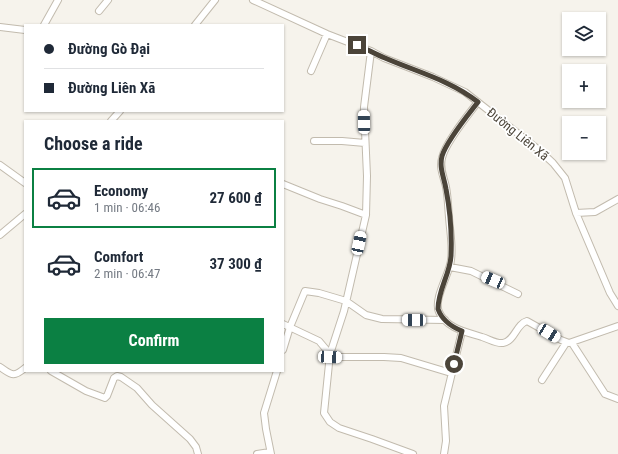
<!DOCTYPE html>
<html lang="en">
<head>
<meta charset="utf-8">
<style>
	:root { --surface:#fff; --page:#f6f6f7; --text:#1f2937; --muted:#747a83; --line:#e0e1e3; --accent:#0b8043 }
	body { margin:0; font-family:"Roboto Condensed",sans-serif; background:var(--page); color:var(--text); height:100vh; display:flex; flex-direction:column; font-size:15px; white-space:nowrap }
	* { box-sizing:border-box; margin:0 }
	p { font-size:13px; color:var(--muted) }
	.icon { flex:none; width:22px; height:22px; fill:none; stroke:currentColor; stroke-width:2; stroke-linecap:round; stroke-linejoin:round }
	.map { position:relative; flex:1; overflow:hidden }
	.side { position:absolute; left:24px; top:120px; width:260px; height:252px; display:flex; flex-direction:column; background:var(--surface); border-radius:0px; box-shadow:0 1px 3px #0004 }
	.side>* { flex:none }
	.guide { position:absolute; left:24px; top:24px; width:260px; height:88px; border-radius:0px; box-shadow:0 1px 3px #0004; display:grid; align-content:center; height:88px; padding:0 20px; background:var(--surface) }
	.tools { position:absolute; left:562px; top:12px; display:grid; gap:8px }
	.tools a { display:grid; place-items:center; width:44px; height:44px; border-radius:0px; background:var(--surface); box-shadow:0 1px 3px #0004; font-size:20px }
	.end { position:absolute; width:18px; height:18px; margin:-9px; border:5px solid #4b4439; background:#fff; box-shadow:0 0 0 2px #fff }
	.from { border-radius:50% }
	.car { position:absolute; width:12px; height:24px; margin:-12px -6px; border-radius:5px; box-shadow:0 0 3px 1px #0007; background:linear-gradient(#fff 24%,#345 0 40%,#fff 0 76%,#345 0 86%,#fff 0) }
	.guide b { display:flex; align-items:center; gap:14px; height:38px; font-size:15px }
	.guide b+b { border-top:1px solid var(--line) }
	.guide i { width:10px; height:10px; background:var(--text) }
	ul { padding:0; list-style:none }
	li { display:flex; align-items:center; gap:12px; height:60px; margin:0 8px 6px; padding:0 12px; border:2px solid transparent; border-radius:0px }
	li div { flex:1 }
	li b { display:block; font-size:15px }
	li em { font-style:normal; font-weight:700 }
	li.selected { border-color:var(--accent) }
	li>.icon { width:36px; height:36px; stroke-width:1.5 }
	h2 { padding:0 20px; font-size:18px; line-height:48px }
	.action { display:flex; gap:8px; margin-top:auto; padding:8px 20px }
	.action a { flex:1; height:46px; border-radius:0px; background:var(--accent); color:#fff; font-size:16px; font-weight:700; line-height:46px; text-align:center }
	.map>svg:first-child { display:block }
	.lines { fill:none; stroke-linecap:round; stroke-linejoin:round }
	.minor-casing { stroke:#c2bbae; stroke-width:8 }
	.minor { stroke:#fff; stroke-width:6 }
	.route { stroke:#4b4439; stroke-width:5 }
	.labels { text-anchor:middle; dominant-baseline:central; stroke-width:3.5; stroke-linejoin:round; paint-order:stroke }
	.street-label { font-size:13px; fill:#4b4439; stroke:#fff }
</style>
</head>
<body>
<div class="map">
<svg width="618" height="454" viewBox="0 0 618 454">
	<rect width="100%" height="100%" fill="#f6f3ec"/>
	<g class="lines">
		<defs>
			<path id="minor" d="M253 0 327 34 371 51 384 58 433 77 465 92 539 150 553 163 565 178 576 213 610 293 618 306
				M99 11 108 0
				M44 25 58 0
				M195 25 215 0
				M0 27 25 30
				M371 51 364 107 367 176 366 215 344 311 330 354 324 413 330 422 339 428 372 439 413 454
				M311 71 327 34
				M478 102C468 115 445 143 442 158 439 169 444 177 446 187 448 197 448 207 449 217 450 232 453 246 451 260 450 273 433 299 439 312 447 329 467 332 482 337 489 339 496 344 503 343 515 341 516 324 527 321L561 340 569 343 618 326
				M111 121 120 111
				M314 141H342L365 143
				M0 165 25 183
				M283 184 320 199 342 206 366 215
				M576 213 595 212 618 199
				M0 235 25 214
				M450 267 471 271 518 294
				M283 324 319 341 330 354
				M572 343 605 394 618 399
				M283 350 290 327 305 291 319 293 346 301 366 315 382 319 445 320
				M330 357H384L401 358 451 373
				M0 367C12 375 13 378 25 368
				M51 371 86 391 105 398 107 396 114 378 117 376 121 377 137 388 152 405 190 439 196 447 198 454
				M542 380 566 343
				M257 454 270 452
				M271 454 266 429 264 413 277 371
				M444 454 446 441 444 406 462 331"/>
		</defs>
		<use href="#minor" class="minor-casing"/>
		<use href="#minor" class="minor"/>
	</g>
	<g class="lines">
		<path class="route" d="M357 45C367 49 375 54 385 58 417 72 450 80 478 102 468 115 447 140 442 156 439 168 444 177 446 189 450 210 452 234 451 256 450 274 438 290 438 309 442 320 452 327 462 331L454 364"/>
	</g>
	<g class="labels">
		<g class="street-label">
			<text transform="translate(518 134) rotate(39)">Đường Liên Xã</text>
		</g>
	</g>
</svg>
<div class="tools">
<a><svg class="icon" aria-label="layers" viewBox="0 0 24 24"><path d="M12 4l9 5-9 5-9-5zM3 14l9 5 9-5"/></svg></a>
<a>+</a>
<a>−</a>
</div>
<i class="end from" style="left:454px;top:364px"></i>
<i class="end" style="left:357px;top:45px"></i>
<i class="car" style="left:364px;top:122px;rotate:359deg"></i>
<i class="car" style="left:359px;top:243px;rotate:12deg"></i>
<i class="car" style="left:493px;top:280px;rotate:293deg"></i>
<i class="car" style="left:414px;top:320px;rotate:271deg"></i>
<i class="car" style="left:549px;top:333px;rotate:121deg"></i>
<i class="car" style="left:330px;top:357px;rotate:93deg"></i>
<div class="guide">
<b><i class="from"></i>Đường Gò Đại</b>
<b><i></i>Đường Liên Xã</b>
</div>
<section class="side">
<h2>Choose a ride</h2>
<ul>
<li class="selected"><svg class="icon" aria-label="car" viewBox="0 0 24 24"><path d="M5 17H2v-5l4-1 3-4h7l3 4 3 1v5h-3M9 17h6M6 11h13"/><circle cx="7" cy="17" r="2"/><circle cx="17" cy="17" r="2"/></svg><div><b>Economy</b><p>1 min · 06:46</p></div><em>27 600 ₫</em></li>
<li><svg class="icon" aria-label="car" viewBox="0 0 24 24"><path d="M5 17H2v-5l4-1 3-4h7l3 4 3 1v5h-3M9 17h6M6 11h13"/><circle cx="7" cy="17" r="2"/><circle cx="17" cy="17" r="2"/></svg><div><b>Comfort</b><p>2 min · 06:47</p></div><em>37 300 ₫</em></li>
</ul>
<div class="action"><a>Confirm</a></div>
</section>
</div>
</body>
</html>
